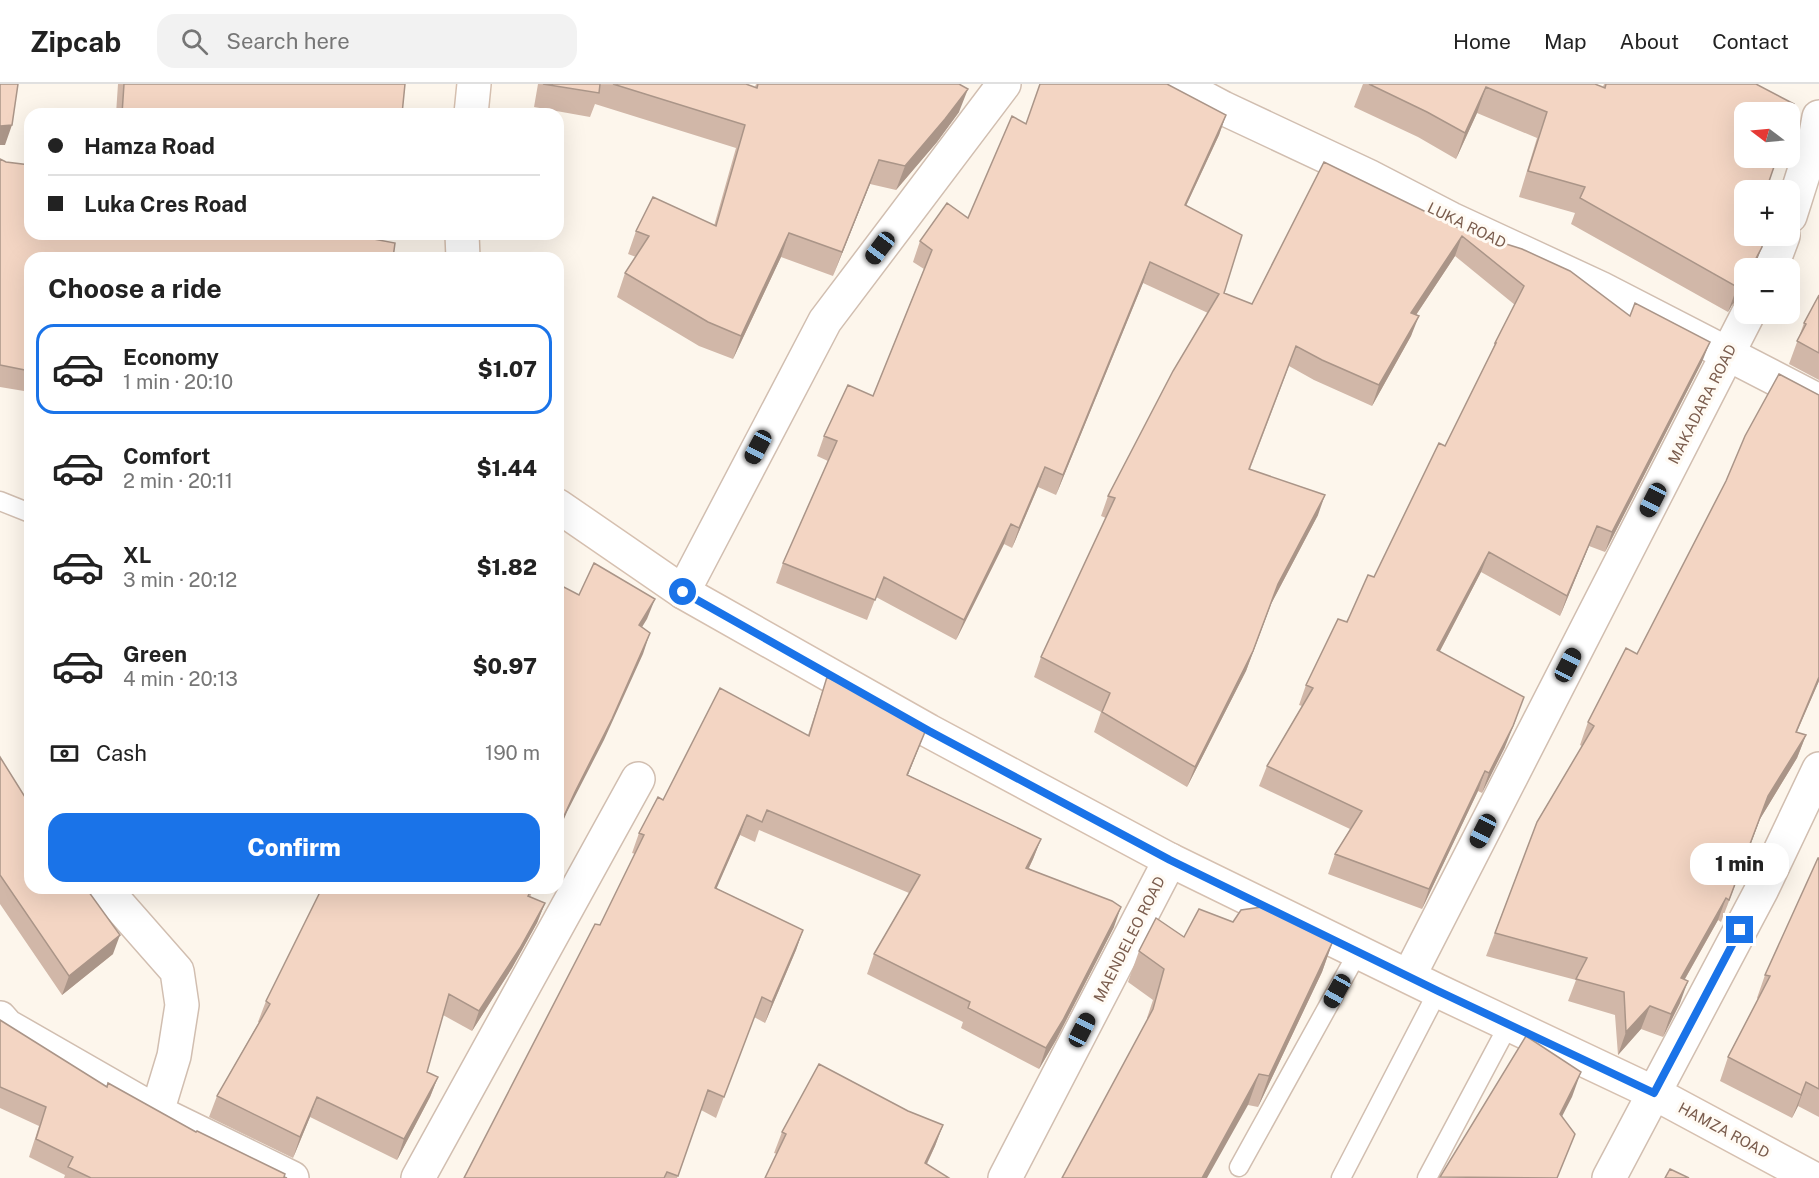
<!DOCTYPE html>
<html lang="en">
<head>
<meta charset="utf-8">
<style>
  :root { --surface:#fff; --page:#f2f2f2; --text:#222; --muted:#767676; --line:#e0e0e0; --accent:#1a73e8 }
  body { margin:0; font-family:"Public Sans",sans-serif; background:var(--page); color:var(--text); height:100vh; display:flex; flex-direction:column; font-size:22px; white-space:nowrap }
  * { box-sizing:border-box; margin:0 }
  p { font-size:20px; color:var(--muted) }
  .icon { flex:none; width:33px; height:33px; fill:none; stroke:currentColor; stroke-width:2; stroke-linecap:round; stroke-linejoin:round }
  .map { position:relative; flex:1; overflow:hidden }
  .drawer { position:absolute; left:24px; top:168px; width:540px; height:642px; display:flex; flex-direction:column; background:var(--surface); border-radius:18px; box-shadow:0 6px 24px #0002 }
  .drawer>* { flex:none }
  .banner { position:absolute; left:24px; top:24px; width:540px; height:132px; border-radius:18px; box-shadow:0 6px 24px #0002; display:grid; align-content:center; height:132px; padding:0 24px; background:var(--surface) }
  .needle { width:39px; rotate:286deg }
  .fabs { position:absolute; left:1734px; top:18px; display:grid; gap:12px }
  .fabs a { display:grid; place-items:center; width:66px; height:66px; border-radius:12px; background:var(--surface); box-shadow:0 6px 24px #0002; font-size:30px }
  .end { position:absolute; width:27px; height:27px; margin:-14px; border:8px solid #1a73e8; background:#fff; box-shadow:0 0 0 3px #fff }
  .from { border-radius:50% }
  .bubble { position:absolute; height:42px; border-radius:18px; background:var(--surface); box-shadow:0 6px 24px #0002; font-size:20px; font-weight:800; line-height:42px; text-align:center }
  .car { position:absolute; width:18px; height:36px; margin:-18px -9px; border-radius:8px; box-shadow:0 0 4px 2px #0007; background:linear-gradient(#222 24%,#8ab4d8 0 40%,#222 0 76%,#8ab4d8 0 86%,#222 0) }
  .banner b { display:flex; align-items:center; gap:21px; height:57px; font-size:22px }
  .banner b+b { border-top:2px solid var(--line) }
  .banner i { width:15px; height:15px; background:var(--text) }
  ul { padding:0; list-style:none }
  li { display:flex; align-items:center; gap:18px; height:90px; margin:0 12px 9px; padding:0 12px; border:3px solid transparent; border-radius:18px }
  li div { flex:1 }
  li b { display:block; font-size:22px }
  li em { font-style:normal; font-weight:800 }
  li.selected { border-color:var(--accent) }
  li>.icon { width:54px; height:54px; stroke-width:1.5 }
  h2 { padding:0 24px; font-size:27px; line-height:72px }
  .pay { display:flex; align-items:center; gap:15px; height:66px; padding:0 24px; font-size:22px }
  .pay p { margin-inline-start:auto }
  .cta { display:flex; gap:12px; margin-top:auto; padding:12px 24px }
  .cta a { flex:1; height:69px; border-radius:18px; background:var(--accent); color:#fff; font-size:24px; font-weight:800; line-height:69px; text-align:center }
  header { display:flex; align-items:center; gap:36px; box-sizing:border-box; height:84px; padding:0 30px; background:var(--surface); border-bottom:2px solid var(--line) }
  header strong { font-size:28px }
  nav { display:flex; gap:33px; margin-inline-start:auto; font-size:21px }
  .search { width:420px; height:54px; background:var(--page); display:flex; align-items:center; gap:15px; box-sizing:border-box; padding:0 21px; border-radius:18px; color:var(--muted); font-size:22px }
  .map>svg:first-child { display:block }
</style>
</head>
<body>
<header>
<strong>Zipcab</strong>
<div class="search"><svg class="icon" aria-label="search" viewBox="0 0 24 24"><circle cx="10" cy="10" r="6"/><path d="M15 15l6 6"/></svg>Search here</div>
<nav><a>Home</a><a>Map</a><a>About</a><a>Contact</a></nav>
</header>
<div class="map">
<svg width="1819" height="1094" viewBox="0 0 1819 1094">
  <rect width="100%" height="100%" fill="#fdf6ec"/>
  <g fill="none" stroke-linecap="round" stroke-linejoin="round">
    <defs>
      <path id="lane" d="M 0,417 L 30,429
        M 1239,1083 L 1358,868
        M 1341,1094 L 1438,907
        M 1427,1094 L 1509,940"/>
      <path id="street" d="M 1178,0 L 1223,24 L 1368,92 L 1451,135 L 1600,204 L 1819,317
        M 1790,132 L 1816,50 L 1819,33
        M 1771,184 L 1783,152
        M 683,508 L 825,237 L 1004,0
        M 104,804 L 177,887 L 182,921 L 174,972 L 157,1028
        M 1409,892 L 1748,230
        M 0,934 L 7,942 L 157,1028 L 292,1094
        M 418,1094 L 638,695
        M 1005,1094 L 1170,776
        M 1609,1094 L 1762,805 L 1819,685"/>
      <path id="secondary" d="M 471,30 L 474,0
        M 462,150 L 463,174
        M 558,422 L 683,508 L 929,647 L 1170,776 L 1438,907 L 1654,1009 L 1812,1094"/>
    </defs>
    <!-- lane casing -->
    <use href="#lane" stroke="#d1beb0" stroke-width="21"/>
    <!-- street casing -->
    <use href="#street" stroke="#d1beb0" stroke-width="36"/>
    <!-- secondary casing -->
    <use href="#secondary" stroke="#d6c0b0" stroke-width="36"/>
    <!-- lane -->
    <use href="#lane" stroke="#fff" stroke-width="18"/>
    <!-- street -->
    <use href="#street" stroke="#fff" stroke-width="33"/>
    <!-- secondary -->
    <use href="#secondary" stroke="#fff" stroke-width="33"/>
  </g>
  <!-- wall -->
  <path fill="#d1b7a8" d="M 118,0 L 405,0 L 402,30 L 116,30 Z
    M 538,0 L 746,0 L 755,3 L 756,0 L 959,0 L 959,28 L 937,58 L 896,106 L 870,100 L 833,192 L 781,173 L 733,275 L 699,262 L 617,213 L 625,189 L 636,173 L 628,170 L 636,147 L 714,142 L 736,64 L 595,20 L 590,33 L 534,23 Z
    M 1363,0 L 1595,0 L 1603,3 L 1604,0 L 1756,0 L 1744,106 L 1744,205 L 1740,213 L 1732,221 L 1728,228 L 1571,140 L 1575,129 L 1519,113 L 1537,54 L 1477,29 L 1456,75 L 1418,53 L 1354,23 Z
    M 1226,31 L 1219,51 L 1186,122 L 1224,209 L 1252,220 L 1324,78 L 1630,232 L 1702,278 L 1605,468 L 1589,462 L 1560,532 L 1481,488 L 1440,567 L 1505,663 L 1482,709 L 1478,707 L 1422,825 L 1328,790 L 1335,770 L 1350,745 L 1259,702 L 1267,682 L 1302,622 L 1299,621 L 1306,601 L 1374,493 L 1445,362 L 1490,272 L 1495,259 L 1515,221 L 1455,172 L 1416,231 L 1411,252 L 1372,322 L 1314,296 L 1289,282 L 1250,385 L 1318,431 L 1271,520 L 1246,587 L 1187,703 L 1094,648 L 1101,628 L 1034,593 L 1041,573 L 1106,434 L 1101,432 L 1108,412 L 1208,229 L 1143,199 L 1056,411 L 1038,403 L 1012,464 L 1004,460 L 956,556 L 876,513 L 867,536 L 776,499 L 783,479 L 828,377 L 817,372 L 824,352 L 873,312 L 924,185 L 913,178 L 920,157 L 968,134 L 1026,39 Z
    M 0,75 L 30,174 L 30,308 L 0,303 Z
    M 1819,211 L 1819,296 L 1789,280 L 1804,239 Z
    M 1819,311 L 1819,597 L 1797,648 L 1806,651 L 1797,674 L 1760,735 L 1721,838 L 1718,836 L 1685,895 L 1680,919 L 1663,953 L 1641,945 L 1618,971 L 1615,931 L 1568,917 L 1576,896 L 1486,872 L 1537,738 L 1582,662 L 1580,661 L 1588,638 Z
    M 827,593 L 927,643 L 908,691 L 1041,755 L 1033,775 L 1029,784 L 1114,843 L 1056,956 L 1039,985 L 961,944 L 963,938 L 867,890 L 874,870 L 909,809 L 759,746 L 755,758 L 740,751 L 716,804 L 803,846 L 796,866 L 765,939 L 754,933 L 716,1034 L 701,1026 L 677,1094 L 464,1094 L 600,841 L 635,770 L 632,769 L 639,749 L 663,716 L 808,651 Z
    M 0,673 L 113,870 L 62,911 L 0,820 Z
    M 1819,774 L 1819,1033 L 1798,1022 L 1792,1034 L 1720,997 L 1728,973 L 1758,915 L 1757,914 L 1765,891 Z
    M 534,804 L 530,813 L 545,819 L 537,839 L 512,884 L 472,947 L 443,931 L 427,988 L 438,993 L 430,1013 L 397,1076 L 310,1033 L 293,1074 L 209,1033 L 217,1012 L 259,938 L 258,938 L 266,917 Z
    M 1233,838 L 1333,857 L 1322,888 L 1258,1023 L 1248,1021 L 1147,934 L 1153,916 L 1128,898 L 1139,867 Z
    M 0,936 L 107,1003 L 287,1094 L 64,1094 L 65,1091 L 29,1073 L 39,1042 L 0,1024 Z
    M 908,1027 L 943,1041 L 935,1062 L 927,1080 L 777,1070 L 774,1069 L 782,1048 Z"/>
  <!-- shaded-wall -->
  <path fill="#aa9588" d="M 1486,3 L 1477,29 L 1456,75 L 1465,49 Z
    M 968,5 L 959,28 L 937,58 L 896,106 L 905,82 Z
    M 1226,31 L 1219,51 L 1177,141 L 1185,121 Z
    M 12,41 L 5,61 L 0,61 L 0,42 Z
    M 879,76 L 870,100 L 833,192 L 842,168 Z
    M 789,149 L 781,173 L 733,275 L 741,252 Z
    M 1462,152 L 1455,172 L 1404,249 L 1411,229 Z
    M 1762,163 L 1754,184 L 1751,184 Z
    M 1150,178 L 1143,199 L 1056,411 L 1063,391 Z
    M 1744,192 L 1744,205 L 1740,213 L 1732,221 L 1728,228 L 1737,203 L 1741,195 Z
    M 1419,232 L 1411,252 L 1372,322 L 1379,301 Z
    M 1710,258 L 1702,278 L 1605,468 L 1612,448 Z
    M 1045,383 L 1038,403 L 1012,464 L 1019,444 Z
    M 1325,411 L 1318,431 L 1271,520 L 1246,587 L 1187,703 L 1195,683 L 1278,500 Z
    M 1011,440 L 1004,460 L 956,556 L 964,536 Z
    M 1597,442 L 1589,462 L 1560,532 L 1567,512 Z
    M 1489,468 L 1481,488 L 1430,586 L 1437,566 Z
    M 655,515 L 647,535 L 631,561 L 639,541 Z
    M 650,549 L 643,570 L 604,656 L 567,728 L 558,749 L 558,745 L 575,708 Z
    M 1819,593 L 1819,597 L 1787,670 L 1796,648 Z
    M 1517,633 L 1505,663 L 1482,709 L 1489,689 Z
    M 927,643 L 919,663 L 900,711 L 907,691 Z
    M 1806,651 L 1797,674 L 1760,735 L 1721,838 L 1768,712 Z
    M 1485,687 L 1478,707 L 1422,825 L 1429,805 Z
    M 747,731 L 740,751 L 708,824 L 715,804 Z
    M 1041,755 L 1033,775 L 1019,804 L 1026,784 Z
    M 1726,814 L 1718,836 L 1673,916 L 1681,894 Z
    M 545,819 L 537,839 L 512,884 L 472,947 L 479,927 Z
    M 1121,823 L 1114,843 L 1056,956 L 1039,985 L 1046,964 Z
    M 803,846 L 796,866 L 765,939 L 772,918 Z
    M 120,851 L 113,870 L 62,911 L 69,892 Z
    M 1333,857 L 1322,888 L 1258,1023 L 1269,992 Z
    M 1688,897 L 1680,919 L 1663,953 L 1671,930 Z
    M 1650,922 L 1641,945 L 1618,971 L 1626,948 Z
    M 1581,988 L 1572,1013 L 1551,1054 L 1560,1030 Z
    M 1259,990 L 1248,1021 L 1207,1094 L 1202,1094 Z
    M 438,993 L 430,1013 L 397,1076 L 404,1055 Z
    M 1806,998 L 1798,1022 L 1792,1034 L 1801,1011 Z
    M 317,1013 L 310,1033 L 293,1074 L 300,1053 Z
    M 943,1041 L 935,1062 L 920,1094 L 925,1079 Z"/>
  <!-- building -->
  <path fill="#f3d5c3" stroke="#aa9588" stroke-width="1.5" d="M 0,0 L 18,0 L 12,41 L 0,42 Z
    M 124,0 L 405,0 L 402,30 L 122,30 Z
    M 543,0 L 600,0 L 599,9 Z
    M 613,0 L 746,0 L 757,4 L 758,0 L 959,0 L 968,5 L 945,35 L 905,82 L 879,76 L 842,168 L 789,149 L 741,252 L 708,238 L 625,189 L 649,152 L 636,147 L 653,113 L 716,142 L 745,41 Z
    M 1040,0 L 1167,0 L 1226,31 L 1185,121 L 1242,151 L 1224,209 L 1252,220 L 1324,78 L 1465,147 L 1522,165 L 1570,187 L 1630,232 L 1635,219 L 1710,258 L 1612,448 L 1597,442 L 1567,512 L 1489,468 L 1437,566 L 1524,613 L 1513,642 L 1489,689 L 1485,687 L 1429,805 L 1335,770 L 1362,727 L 1267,682 L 1313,604 L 1306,601 L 1338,535 L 1347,538 L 1368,491 L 1374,493 L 1439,359 L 1445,362 L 1496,259 L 1495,259 L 1524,202 L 1462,152 L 1411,229 L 1419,232 L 1379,301 L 1322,276 L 1296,262 L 1249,385 L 1325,411 L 1278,500 L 1253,567 L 1195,683 L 1102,628 L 1110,609 L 1041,573 L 1115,414 L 1108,412 L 1173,287 L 1219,210 L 1150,178 L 1063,391 L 1045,383 L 1019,444 L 1011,440 L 964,536 L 884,493 L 875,516 L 783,479 L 837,357 L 824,352 L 848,301 L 873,312 L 932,166 L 920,157 L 947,119 L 968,134 L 1012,32 L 1026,40 Z
    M 1369,0 L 1595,0 L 1605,4 L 1606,0 L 1756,0 L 1794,20 L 1790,35 L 1790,28 L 1744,28 L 1744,74 L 1777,74 L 1766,106 L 1744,106 L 1744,152 L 1763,152 L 1762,163 L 1751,184 L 1744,184 L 1744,192 L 1741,195 L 1737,203 L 1580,114 L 1585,103 L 1528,87 L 1547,28 L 1486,3 L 1465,49 L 1427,28 Z
    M 0,75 L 6,78 L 30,81 L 30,150 L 347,150 L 395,159 L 393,174 L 30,174 L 30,287 L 0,281 Z
    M 1819,211 L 1819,269 L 1797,257 L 1806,240 L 1804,239 Z
    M 1779,290 L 1819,311 L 1819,593 L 1796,648 L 1806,651 L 1768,712 L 1729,816 L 1726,814 L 1681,894 L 1688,897 L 1671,930 L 1650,922 L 1626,948 L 1624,908 L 1576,895 L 1587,874 L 1495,849 L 1537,738 L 1594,642 L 1588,638 L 1626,564 L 1637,570 L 1726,397 L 1745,352 Z
    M 594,479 L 655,515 L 639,541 L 650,549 L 612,635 L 575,708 L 558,745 L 558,500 L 579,511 Z
    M 827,593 L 927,643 L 907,691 L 1041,755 L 1026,784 L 1112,817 L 1121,823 L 1063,936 L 1046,964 L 968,924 L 970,918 L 874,870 L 920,791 L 767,726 L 762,738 L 747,731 L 715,804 L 803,846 L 772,918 L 762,913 L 724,1013 L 708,1006 L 678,1092 L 667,1088 L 664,1094 L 464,1094 L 595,840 L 600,841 L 644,751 L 639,749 L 658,713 L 663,716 L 720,604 L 809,652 Z
    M 0,673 L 30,721 L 30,804 L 86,804 L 120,851 L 69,892 L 0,791 Z
    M 1818,774 L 1819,774 L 1819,1005 L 1806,998 L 1801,1011 L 1728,973 L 1770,892 L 1765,891 Z
    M 322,804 L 532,804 L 528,812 L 545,819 L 520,864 L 479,927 L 449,910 L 427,988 L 438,993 L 404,1055 L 317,1013 L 300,1053 L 217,1012 L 270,920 L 266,917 Z
    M 1269,822 L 1333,857 L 1269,992 L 1259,990 L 1202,1094 L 1062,1094 L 1153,925 L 1164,885 L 1139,867 L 1156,834 L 1184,853 L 1199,825 L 1233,838 L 1241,826 Z
    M 0,936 L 107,1003 L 108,999 L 196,1048 L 197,1047 L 285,1090 L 284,1093 L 287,1094 L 91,1094 L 68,1083 L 73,1073 L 36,1055 L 46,1023 L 0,1003 Z
    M 1526,952 L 1581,988 L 1560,1030 L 1575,1050 L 1557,1094 L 1440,1093 Z
    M 819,980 L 908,1027 L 943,1041 L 925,1079 L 949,1094 L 765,1094 L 786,1050 L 782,1048 Z
    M 1670,1085 L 1689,1094 L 1665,1094 Z"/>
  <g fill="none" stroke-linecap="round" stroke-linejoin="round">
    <!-- route -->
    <path stroke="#1a73e8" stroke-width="8" d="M 683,508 L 929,647 L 1170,776 L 1438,907 L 1654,1009 L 1740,846"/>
  </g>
  <g text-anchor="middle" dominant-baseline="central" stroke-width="6" stroke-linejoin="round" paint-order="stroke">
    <!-- street labels -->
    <g font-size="15" fill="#7a5c4d" stroke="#fffaf3">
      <text transform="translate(1467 141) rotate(26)">LUKA ROAD</text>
      <text transform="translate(1702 320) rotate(-63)">MAKADARA ROAD</text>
      <text transform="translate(1129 855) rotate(-63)">MAENDELEO ROAD</text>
      <text transform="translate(1724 1046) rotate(28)">HAMZA ROAD</text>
    </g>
  </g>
</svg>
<div class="fabs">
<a><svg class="needle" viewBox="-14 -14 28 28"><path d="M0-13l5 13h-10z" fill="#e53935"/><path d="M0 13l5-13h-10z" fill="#767676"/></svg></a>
<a>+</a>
<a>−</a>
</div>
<i class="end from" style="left:683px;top:508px"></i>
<i class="end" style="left:1740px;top:846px"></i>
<div class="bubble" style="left:1690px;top:759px;width:99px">1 min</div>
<i class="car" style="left:880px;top:164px;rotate:217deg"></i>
<i class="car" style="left:758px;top:363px;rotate:208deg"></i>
<i class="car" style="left:1653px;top:416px;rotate:207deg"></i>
<i class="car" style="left:1568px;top:581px;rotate:27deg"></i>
<i class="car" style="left:1483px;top:747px;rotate:207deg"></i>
<i class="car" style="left:1337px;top:907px;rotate:209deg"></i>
<i class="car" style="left:1082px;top:946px;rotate:27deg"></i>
<div class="banner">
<b><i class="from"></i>Hamza Road</b>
<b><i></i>Luka Cres Road</b>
</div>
<section class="drawer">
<h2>Choose a ride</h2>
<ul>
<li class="selected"><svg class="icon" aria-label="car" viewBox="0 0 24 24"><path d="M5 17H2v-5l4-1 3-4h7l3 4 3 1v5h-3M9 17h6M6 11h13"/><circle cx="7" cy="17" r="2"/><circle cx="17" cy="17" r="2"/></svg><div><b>Economy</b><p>1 min · 20:10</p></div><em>$1.07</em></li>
<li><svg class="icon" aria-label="car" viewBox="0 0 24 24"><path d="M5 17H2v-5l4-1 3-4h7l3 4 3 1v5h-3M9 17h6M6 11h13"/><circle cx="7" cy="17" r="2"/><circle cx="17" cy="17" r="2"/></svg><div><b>Comfort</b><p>2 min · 20:11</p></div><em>$1.44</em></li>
<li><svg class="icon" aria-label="car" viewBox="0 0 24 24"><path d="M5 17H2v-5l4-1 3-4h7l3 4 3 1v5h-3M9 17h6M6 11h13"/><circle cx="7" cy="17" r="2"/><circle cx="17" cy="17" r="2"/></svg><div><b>XL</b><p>3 min · 20:12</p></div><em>$1.82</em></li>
<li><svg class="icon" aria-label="car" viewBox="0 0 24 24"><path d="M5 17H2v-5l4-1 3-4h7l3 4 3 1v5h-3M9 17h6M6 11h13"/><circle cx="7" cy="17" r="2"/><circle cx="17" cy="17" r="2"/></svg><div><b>Green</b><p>4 min · 20:13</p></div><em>$0.97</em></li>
</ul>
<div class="pay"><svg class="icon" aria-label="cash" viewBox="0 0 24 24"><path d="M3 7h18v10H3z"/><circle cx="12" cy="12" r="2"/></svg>Cash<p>190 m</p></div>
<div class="cta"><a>Confirm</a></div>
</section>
</div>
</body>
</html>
